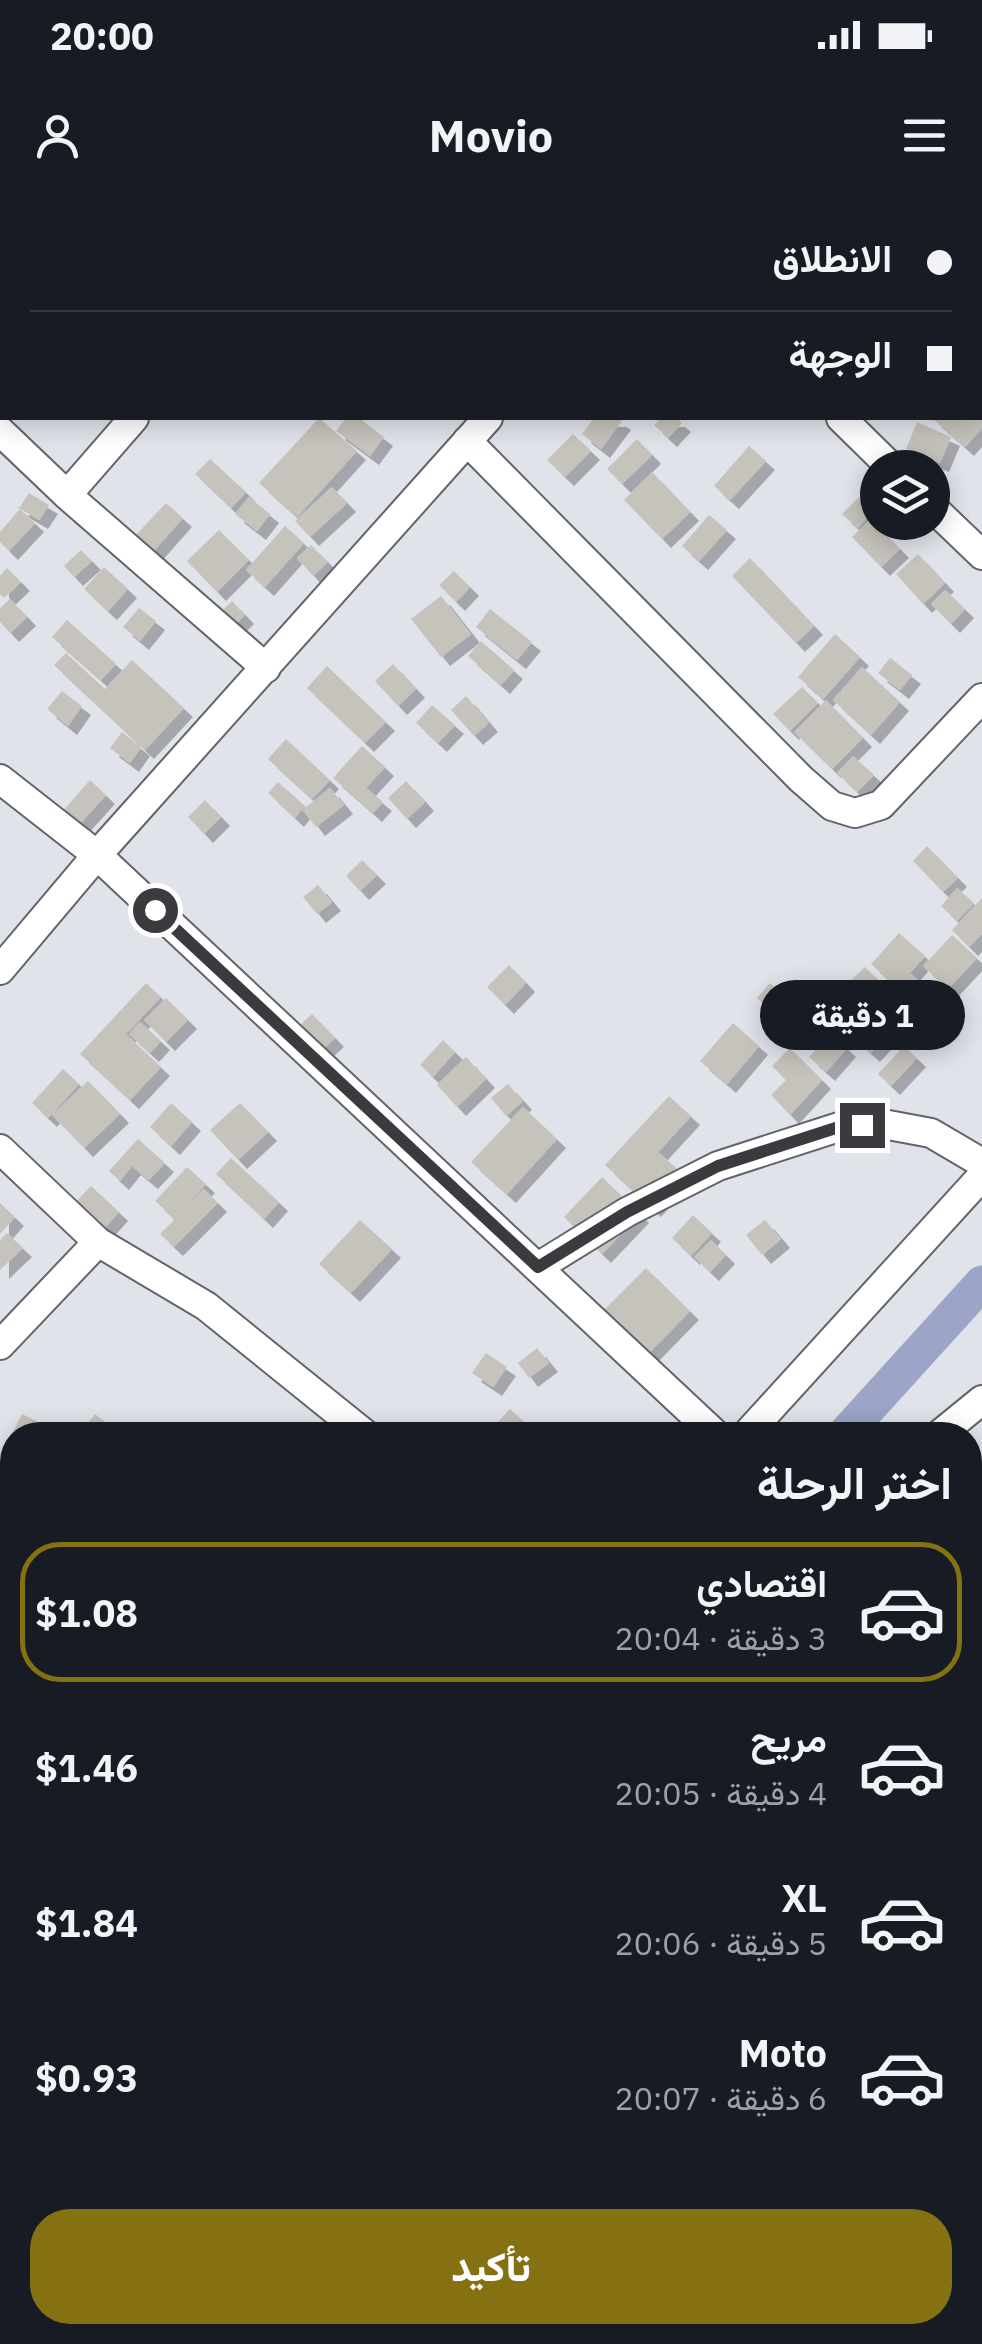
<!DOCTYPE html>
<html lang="ar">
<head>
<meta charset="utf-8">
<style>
  :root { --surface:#171b24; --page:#20242c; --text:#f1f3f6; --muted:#9ea1a6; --line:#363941; --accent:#867112 }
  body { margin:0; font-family:"IBM Plex Sans",Vazirmatn,sans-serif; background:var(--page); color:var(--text); direction:rtl; height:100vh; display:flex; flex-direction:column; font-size:38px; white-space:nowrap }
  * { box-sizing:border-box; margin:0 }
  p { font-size:32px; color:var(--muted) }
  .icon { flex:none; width:55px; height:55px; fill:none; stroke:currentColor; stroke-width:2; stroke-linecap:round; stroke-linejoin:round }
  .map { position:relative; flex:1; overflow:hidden; direction:ltr }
  .drawer { position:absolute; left:0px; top:1222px; width:982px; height:922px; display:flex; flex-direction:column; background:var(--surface); border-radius:40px 40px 0 0; box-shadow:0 5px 25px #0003; direction:rtl }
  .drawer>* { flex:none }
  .guide { position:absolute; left:0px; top:0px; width:982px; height:220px; box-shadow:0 5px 25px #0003; direction:rtl; display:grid; align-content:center; height:220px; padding:0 30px; background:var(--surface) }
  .tools { position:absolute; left:860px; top:250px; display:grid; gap:20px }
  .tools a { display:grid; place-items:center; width:90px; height:90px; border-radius:50%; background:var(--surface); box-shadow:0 5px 25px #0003; font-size:50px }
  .end { position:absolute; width:45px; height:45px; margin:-22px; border:12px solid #3a3b3e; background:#fff; box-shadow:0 0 0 5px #fff }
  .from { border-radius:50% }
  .bubble { position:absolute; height:70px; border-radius:35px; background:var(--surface); box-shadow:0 5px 25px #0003; font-size:32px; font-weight:800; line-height:70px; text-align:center; direction:rtl }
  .guide b { display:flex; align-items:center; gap:35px; height:95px; font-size:38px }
  .guide b+b { border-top:2px solid var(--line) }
  .guide i { width:25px; height:25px; background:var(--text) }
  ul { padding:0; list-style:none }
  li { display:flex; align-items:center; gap:30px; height:140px; margin:0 20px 15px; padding:0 10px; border:5px solid transparent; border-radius:40px }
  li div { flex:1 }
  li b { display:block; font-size:38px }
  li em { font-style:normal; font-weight:800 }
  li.selected { border-color:var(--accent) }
  li>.icon { width:90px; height:90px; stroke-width:1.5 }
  h2 { padding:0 30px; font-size:45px; line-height:120px }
  .cta { display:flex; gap:20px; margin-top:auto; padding:20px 30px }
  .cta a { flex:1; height:115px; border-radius:40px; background:var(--accent); color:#fff; font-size:40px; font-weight:800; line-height:115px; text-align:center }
  .status { display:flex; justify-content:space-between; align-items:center; height:70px; padding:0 50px; background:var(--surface); direction:ltr }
  .status svg { height:28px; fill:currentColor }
  header { display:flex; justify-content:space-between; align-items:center; height:130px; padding:0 30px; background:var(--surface); font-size:45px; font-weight:800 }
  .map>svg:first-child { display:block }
</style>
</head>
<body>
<div class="status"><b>20:00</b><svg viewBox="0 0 49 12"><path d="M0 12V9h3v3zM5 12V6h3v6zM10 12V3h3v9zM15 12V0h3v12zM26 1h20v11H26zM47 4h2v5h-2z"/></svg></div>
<header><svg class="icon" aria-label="menu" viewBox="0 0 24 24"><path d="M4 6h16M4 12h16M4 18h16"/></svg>Movio<svg class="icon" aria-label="person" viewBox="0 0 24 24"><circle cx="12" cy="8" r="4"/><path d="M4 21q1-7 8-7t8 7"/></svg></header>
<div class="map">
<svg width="982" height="2144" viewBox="0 0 982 2144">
  <defs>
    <filter id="shadow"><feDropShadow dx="9" dy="9" stdDeviation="0" flood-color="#0004"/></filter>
  </defs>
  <rect width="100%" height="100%" fill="#e1e3ea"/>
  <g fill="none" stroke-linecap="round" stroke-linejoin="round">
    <!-- canal -->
    <path stroke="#9ca4c7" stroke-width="35" d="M 844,1235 L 982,1083
      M 11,2144 L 21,2132"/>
  </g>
  <!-- building -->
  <path fill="#c5c3bb" filter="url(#shadow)" d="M 319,218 L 357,251 L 297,317 L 259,283 Z
    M 346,218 L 359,218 L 384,237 L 370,256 L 336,231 Z
    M 594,218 L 617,218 L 622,221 L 601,249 L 582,234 Z
    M 661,218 L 676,218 L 682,223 L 668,238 L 654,225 Z
    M 932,218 L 982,218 L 982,228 L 965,247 Z
    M 917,222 L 951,237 L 940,263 L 906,249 Z
    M 573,234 L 591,251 L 565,277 L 547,260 Z
    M 637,239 L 652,255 L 622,284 L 607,269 Z
    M 749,246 L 766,261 L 730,300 L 714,286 Z
    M 210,259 L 246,292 L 231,308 L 195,274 Z
    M 652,272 L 690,312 L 662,339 L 624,300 Z
    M 332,287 L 347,303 L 310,337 L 295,321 Z
    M 29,293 L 49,305 L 39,320 L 17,307 L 20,307 Z
    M 249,297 L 270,314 L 257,331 L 235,314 Z
    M 859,297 L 873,311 L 858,328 L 842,314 Z
    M 166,303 L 183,318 L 152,353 L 134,337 Z
    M 20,309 L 35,323 L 9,351 L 0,342 L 0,332 Z
    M 709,315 L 727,330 L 699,361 L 682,346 Z
    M 871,319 L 900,349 L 881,367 L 852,337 Z
    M 285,326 L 304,343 L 265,387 L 246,370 Z
    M 219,330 L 249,360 L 217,392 L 187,361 Z
    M 311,345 L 328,362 L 313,376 L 297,358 Z
    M 81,350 L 92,361 L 74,377 L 64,366 Z
    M 918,354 L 945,383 L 923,404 L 896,374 Z
    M 750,358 L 814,426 L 796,443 L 732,376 Z
    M 104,367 L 128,389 L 108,411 L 84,389 Z
    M 7,368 L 21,382 L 4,398 L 0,394 L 0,376 Z
    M 454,371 L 470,387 L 456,402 L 439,385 Z
    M 945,390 L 965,409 L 951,424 L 931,404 Z
    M 441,396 L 471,434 L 441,457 L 411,419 Z
    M 10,399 L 27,417 L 10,433 L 0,422 L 0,408 Z
    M 232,401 L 245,415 L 231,429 L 217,416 Z
    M 139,408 L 156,421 L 140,441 L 123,427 Z
    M 490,409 L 532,442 L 517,460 L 476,427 Z
    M 67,420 L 116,464 L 101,480 L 52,437 Z
    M 835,434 L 860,457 L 823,499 L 798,477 Z
    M 481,441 L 514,470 L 501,485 L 468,456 Z
    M 66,453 L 105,489 L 132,460 L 184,508 L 145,550 L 54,465 Z
    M 890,458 L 912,475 L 900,490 L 878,473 Z
    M 393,464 L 416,489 L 398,506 L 375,481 Z
    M 327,466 L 386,522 L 365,543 L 307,488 Z
    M 862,467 L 900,502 L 871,535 L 833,500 Z
    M 802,487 L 818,503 L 790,531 L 773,514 Z
    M 62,491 L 82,506 L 68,526 L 47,509 Z
    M 466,496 L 489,523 L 474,536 L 451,510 Z
    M 826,500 L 863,538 L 832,569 L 794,532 Z
    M 432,505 L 455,525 L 438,543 L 416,523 Z
    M 122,532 L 141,547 L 130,563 L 110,548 Z
    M 286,539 L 330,580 L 312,599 L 268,559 Z
    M 362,546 L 385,567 L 366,588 L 383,602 L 373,613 L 333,578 Z
    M 853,556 L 874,575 L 857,592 L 837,573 Z
    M 90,580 L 106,595 L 78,626 L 62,612 Z
    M 406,581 L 425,602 L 407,619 L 388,598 Z
    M 278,582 L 306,607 L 330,588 L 344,605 L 316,627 L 302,609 L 295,618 L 268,593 Z
    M 205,600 L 221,617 L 204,634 L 188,617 Z
    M 927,646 L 958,678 L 943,692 L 913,661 Z
    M 362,660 L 377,675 L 360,691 L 346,676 Z
    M 318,685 L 332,702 L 317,714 L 303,697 Z
    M 957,688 L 974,703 L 957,721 L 941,706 Z
    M 982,698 L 982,734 L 969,747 L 952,730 Z
    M 899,733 L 925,756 L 910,773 L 926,788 L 913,802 L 871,764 Z
    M 952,735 L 977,758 L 948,789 L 923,766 Z
    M 509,765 L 526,783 L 505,805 L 487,787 Z
    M 865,767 L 905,806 L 885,826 L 845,786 Z
    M 146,783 L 161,797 L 126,834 L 161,867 L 130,900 L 80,854 Z
    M 770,783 L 786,797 L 773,812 L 757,798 Z
    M 166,798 L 188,820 L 166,842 L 144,820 Z
    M 312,814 L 335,838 L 321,851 L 298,827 Z
    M 140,822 L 161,841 L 150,853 L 129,834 Z
    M 733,823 L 759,846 L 727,884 L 700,861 Z
    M 868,823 L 885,838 L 871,853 L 854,838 Z
    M 831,833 L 847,848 L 826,872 L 809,857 Z
    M 443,840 L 455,852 L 433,877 L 420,865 Z
    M 904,846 L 917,858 L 891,886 L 878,874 Z
    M 790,848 L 822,880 L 790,915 L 771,895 L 786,880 L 772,866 Z
    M 466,857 L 486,879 L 457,907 L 437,885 Z
    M 63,869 L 79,884 L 48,918 L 32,903 Z
    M 88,881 L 120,914 L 84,948 L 52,915 Z
    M 508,884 L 523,901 L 506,916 L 491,898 Z
    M 669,896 L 691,916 L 658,952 L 683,974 L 652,1008 L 605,965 Z
    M 171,903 L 192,922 L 171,946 L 150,927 Z
    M 240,903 L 268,932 L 238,960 L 210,930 Z
    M 523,907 L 557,939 L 507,994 L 471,962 Z
    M 138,939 L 165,963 L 149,980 L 132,966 L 120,981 L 109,971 Z
    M 231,958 L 279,1002 L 264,1019 L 216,974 Z
    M 187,967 L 206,984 L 176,1016 L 204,989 L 218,1003 L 174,1047 L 160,1034 L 175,1019 L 155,1001 Z
    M 602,977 L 640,1014 L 602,1054 L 564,1017 Z
    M 91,986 L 119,1012 L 102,1031 L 74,1004 Z
    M 0,1003 L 15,1017 L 0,1034 Z
    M 693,1015 L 712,1033 L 691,1056 L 672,1038 Z
    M 360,1020 L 392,1049 L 351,1093 L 319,1064 Z
    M 765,1020 L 781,1039 L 762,1055 L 746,1035 Z
    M 7,1033 L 23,1048 L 0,1070 L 0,1040 Z
    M 711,1040 L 726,1055 L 710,1072 L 694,1057 Z
    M 646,1068 L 690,1111 L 648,1154 L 603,1111 Z
    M 537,1148 L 549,1163 L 529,1178 L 518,1163 Z
    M 486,1153 L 507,1167 L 493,1187 L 472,1173 Z
    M 510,1209 L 539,1235 L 503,1235 L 494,1226 Z
    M 22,1214 L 65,1235 L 12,1235 L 12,1257 L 2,1253 Z
    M 95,1214 L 122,1235 L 78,1235 Z
    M 9,1486 L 12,1489 L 12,1539 L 7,1545 L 0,1538 L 0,1496 Z
    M 0,1567 L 12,1580 L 12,1610 L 0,1597 Z"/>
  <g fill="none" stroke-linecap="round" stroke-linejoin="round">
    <defs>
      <path id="street" d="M 595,0 L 598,2
        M 321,2 L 323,0
        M 677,2 L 679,0
        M 841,218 L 892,268
        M 0,231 L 67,295 L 266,468
        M 467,241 L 801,579 L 832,606 L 855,613 L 881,605 L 982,498
        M 67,295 L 134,218
        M 932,307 L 982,355
        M 0,579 L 97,655 L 716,1235
        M 0,770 L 97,655 L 488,218
        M 0,949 L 98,1042 L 206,1106 L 366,1235
        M 538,1067 L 627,1012 L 718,966 L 842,926 L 883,924 L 931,933 L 982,963
        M 0,1145 L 98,1042
        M 746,1235 L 982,976
        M 939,1235 L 982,1200
        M 0,1351 L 12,1364
        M 0,1735 L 12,1746
        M 0,2028 L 12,2015
        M 104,2144 L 114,2132"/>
    </defs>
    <!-- street casing -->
    <use href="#street" stroke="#63646b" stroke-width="32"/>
    <!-- street -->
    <use href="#street" stroke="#fff" stroke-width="28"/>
  </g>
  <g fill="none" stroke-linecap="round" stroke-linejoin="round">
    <!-- route -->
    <path stroke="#3a3b3e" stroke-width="12" d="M 155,710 L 538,1067 L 627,1012 L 718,966 L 842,926 L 862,925"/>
  </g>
</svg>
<div class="tools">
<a><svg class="icon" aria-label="layers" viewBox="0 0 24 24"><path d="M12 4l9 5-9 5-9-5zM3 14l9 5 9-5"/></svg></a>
</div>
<i class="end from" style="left:155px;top:710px"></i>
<i class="end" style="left:862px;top:925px"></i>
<div class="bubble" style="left:760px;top:780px;width:205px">1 دقيقة</div>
<div class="guide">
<b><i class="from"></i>الانطلاق</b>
<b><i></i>الوجهة</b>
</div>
<section class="drawer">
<h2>اختر الرحلة</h2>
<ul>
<li class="selected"><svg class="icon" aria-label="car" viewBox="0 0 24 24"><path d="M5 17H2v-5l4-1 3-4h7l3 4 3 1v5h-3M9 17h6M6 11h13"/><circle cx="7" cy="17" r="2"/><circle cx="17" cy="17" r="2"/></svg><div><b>اقتصادي</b><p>3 دقيقة · 20:04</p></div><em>$1.08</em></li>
<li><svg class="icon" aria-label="car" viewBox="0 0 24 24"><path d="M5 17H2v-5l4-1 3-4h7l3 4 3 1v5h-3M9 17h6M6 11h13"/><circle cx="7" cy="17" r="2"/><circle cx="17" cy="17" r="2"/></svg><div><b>مريح</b><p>4 دقيقة · 20:05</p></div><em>$1.46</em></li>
<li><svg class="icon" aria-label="car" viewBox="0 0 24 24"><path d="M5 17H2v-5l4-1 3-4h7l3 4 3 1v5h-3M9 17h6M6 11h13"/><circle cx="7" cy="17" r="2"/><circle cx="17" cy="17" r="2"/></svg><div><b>XL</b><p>5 دقيقة · 20:06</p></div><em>$1.84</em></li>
<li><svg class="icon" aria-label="car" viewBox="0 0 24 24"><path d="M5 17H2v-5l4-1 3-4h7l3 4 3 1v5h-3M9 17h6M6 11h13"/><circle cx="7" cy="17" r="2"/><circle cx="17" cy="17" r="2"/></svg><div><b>Moto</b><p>6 دقيقة · 20:07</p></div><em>$0.93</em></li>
</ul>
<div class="cta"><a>تأكيد</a></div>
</section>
</div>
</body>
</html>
